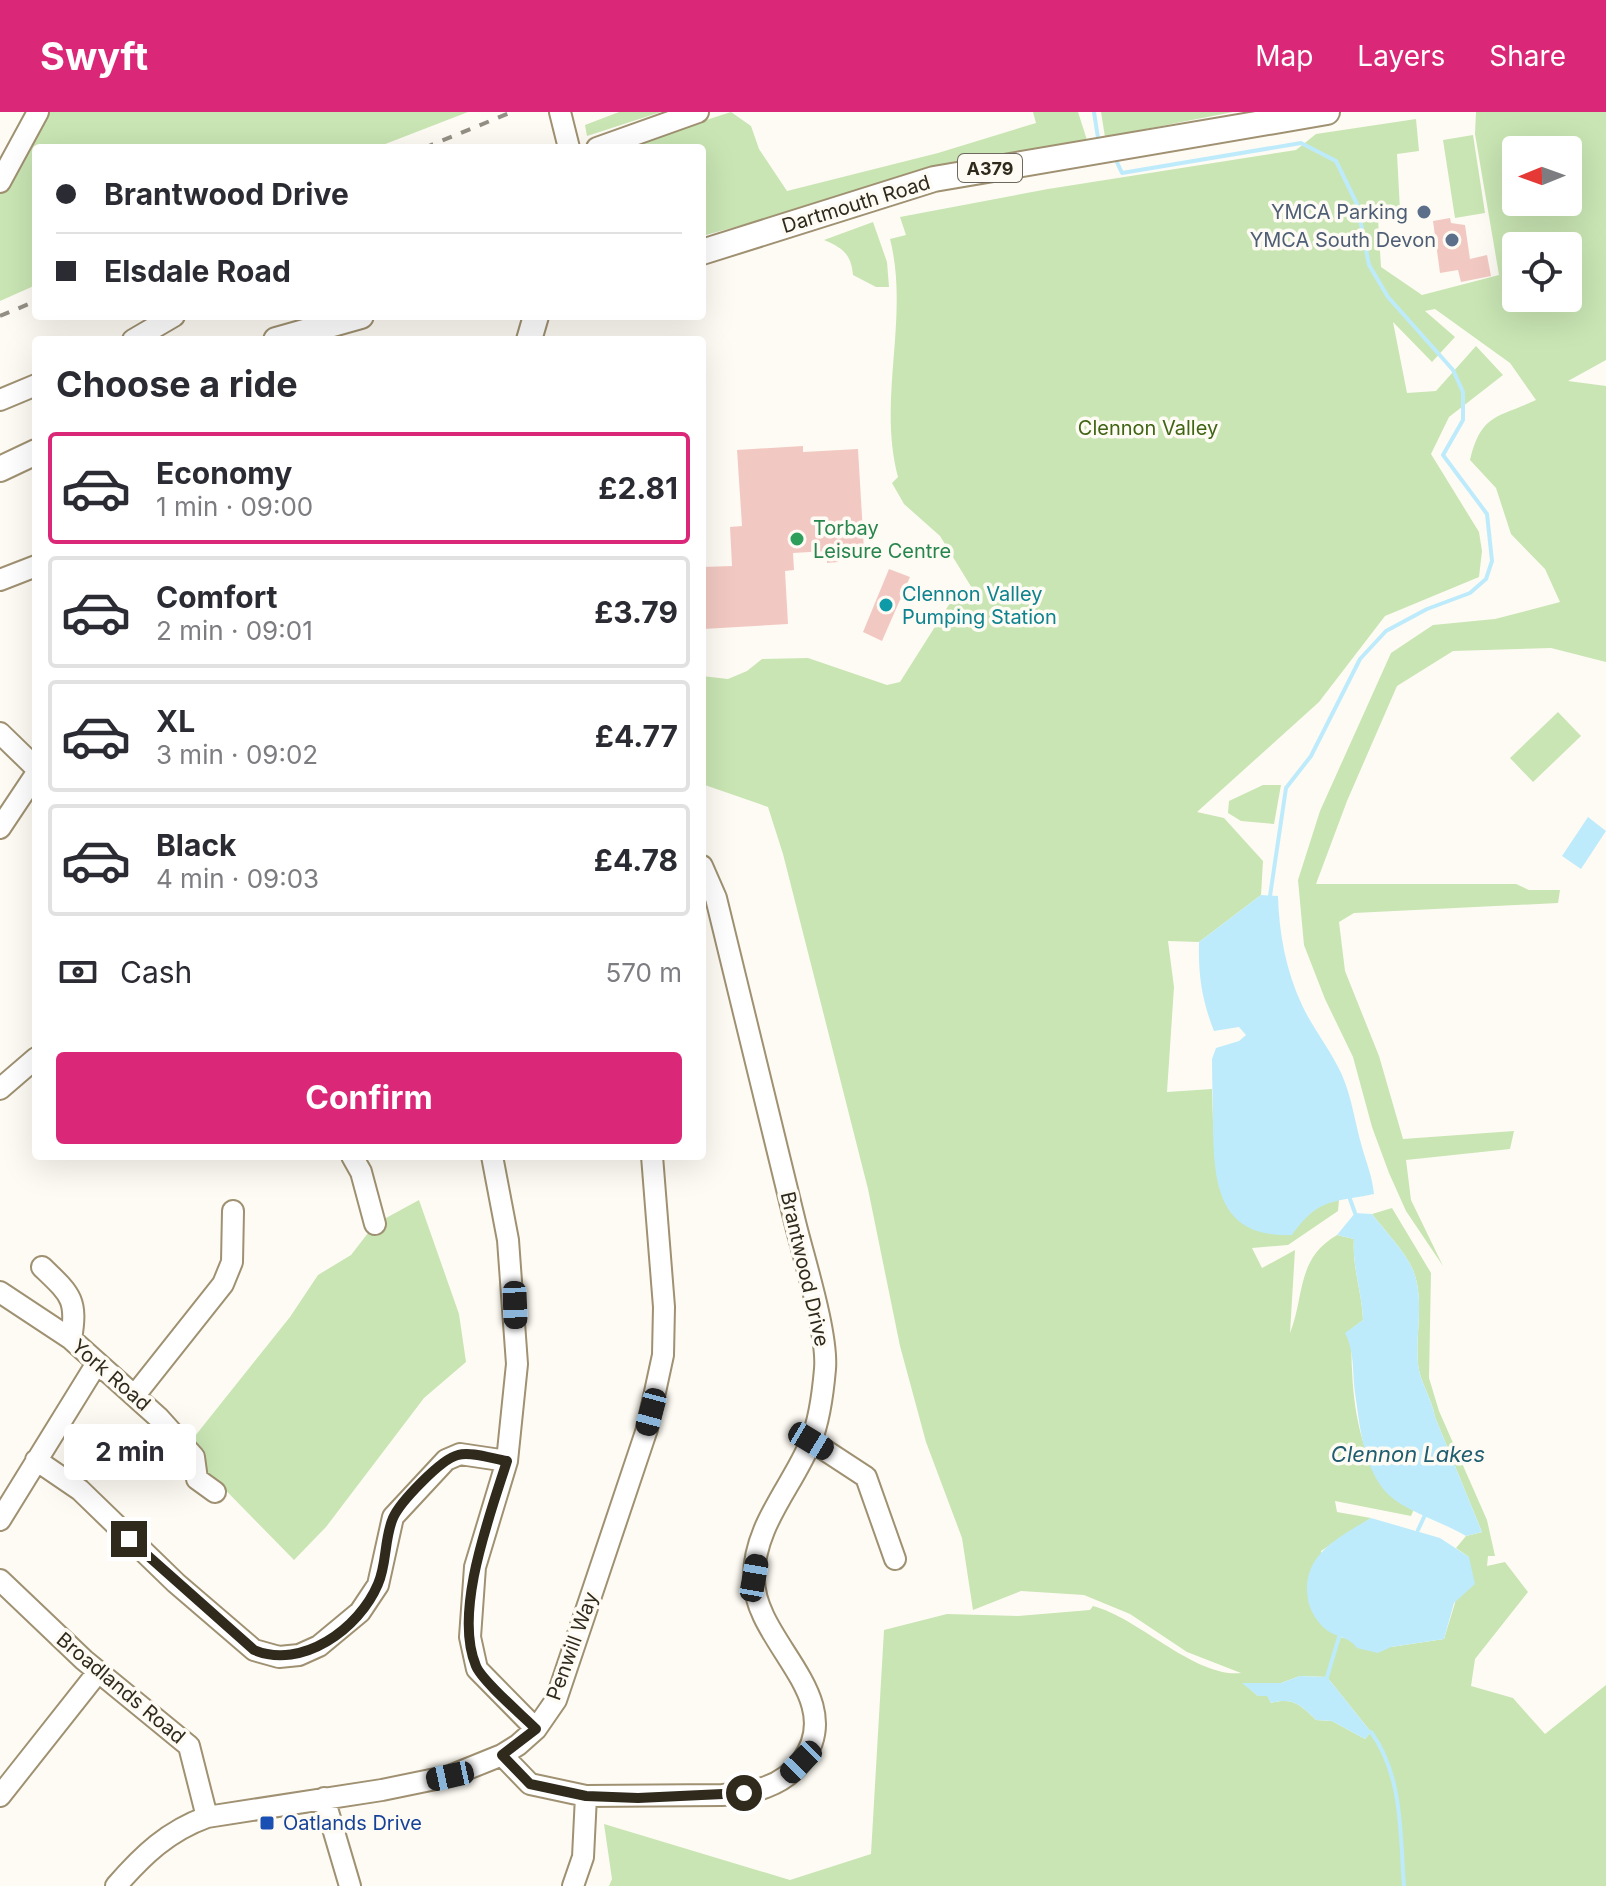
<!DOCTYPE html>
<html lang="en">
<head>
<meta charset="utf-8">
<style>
  :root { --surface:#fff; --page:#f7f7f7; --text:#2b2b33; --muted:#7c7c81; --line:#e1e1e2; --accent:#db2777 }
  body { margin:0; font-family:Inter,sans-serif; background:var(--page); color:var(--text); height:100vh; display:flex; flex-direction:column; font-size:30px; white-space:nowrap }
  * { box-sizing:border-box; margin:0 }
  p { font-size:26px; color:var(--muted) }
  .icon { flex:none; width:44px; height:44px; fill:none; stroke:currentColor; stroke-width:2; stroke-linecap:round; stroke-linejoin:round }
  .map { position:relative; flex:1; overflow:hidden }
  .panel { position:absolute; left:32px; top:224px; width:674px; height:824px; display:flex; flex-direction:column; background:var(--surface); border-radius:8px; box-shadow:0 8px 32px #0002 }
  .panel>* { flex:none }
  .top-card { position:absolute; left:32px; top:32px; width:674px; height:176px; border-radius:8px; box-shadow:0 8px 32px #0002; display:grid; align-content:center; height:176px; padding:0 24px; background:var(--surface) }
  .needle { width:52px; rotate:269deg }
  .controls { position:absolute; left:1502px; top:24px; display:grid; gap:16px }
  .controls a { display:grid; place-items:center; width:80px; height:80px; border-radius:8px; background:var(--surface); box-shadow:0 8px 32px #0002; font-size:40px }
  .end { position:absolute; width:36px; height:36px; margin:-18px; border:10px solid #302a1d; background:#fff; box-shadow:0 0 0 4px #fff }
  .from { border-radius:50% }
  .bubble { position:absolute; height:56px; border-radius:8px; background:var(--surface); box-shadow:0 8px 32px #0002; font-size:26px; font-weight:700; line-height:56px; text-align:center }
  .car { position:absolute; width:24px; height:48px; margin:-24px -12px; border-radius:10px; box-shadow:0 0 6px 2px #0007; background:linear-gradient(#222 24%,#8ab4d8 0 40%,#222 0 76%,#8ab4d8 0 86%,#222 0) }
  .top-card b { display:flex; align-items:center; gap:28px; height:76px; font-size:30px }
  .top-card b+b { border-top:2px solid var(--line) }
  .top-card i { width:20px; height:20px; background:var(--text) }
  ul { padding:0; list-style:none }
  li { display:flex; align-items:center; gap:24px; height:112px; margin:0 16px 12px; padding:0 8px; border:4px solid var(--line); border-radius:8px }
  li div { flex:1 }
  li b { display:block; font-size:30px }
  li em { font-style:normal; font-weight:700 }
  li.selected { border-color:var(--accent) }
  li>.icon { width:72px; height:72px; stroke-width:1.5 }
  h2 { padding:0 24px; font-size:36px; line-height:96px }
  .pay { display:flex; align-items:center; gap:20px; height:88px; padding:0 24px; font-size:30px }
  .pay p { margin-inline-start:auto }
  .button { display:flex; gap:16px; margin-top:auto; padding:16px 24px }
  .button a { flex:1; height:92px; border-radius:8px; background:var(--accent); color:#fff; font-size:32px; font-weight:700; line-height:92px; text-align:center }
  header { display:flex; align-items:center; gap:48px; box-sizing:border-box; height:112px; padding:0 40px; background:var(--accent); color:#fff }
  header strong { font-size:38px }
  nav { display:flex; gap:44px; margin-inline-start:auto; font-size:28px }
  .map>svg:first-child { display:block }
</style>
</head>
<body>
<header>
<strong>Swyft</strong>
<nav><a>Map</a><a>Layers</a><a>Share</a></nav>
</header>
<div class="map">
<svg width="1606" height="1774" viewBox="0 0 1606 1774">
  <rect width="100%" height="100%" fill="#fefbf4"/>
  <!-- green -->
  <path fill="#c9e5b3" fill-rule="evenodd" d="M 38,0 L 468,0 L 375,36 L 36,36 L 36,173 L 0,189 L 0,70 Z
    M 619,0 L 661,0 L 587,24 L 585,13 Z
    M 731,0 L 751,14 L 759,37 L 787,79 L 938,41 L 1036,11 L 1033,0 L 1078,0 L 1087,28 L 912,60 L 780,103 L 702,124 L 702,36 L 619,36 Z
    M 1101,0 L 1233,0 L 1105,25 Z
    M 1476,0 L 1606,0 L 1606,248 L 1568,269 L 1606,274 L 1606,550 L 1551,536 L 1453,539 L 1397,574 L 1347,689 L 1316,772 L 1516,772 L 1529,778 L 1560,778 L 1558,791 L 1354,801 L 1339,810 L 1345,859 L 1379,944 L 1403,1027 L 1514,1019 L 1510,1037 L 1406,1048 L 1411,1088 L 1443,1154 L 1406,1099 L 1389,1061 L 1372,1015 L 1353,945 L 1325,887 L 1304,833 L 1298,768 L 1320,699 L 1391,541 L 1433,513 L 1495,507 L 1560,490 L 1545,457 L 1511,422 L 1496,376 L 1470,348 C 1481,301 1498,306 1536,288 L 1510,251 L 1435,197 L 1425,199 L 1455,225 L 1432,250 L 1393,210 L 1407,281 L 1436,279 L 1476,234 L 1503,263 L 1449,305 L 1431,342 L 1479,420 L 1482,439 L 1479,465 L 1385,504 L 1319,590 L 1197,700 L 1224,706 L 1263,749 L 1261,783 L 1199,830 L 1168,829 L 1174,875 L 1167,980 L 1212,977 L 1213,1010 L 1302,1108 L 1326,1089 L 1339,1088 L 1338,1099 L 1288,1133 L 1252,1136 L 1262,1156 L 1295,1138 L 1290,1221 C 1305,1183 1296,1147 1337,1123 L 1354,1127 C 1352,1155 1362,1180 1363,1208 L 1346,1221 C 1353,1235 1351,1242 1352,1257 C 1354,1308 1366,1373 1414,1397 L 1411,1404 L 1335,1389 L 1337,1400 L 1371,1406 L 1321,1439 L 1339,1525 L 1391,1535 L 1444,1527 L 1469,1445 L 1456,1436 L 1466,1424 L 1482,1420 L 1435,1305 C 1432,1286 1420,1271 1418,1252 C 1415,1221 1425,1188 1413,1158 C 1404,1138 1385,1119 1372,1102 L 1392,1096 L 1431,1161 L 1429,1266 L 1439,1299 L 1487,1408 L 1495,1444 L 1488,1444 L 1487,1454 L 1505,1450 L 1528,1480 L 1475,1547 L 1471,1574 L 1513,1586 L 1545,1622 L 1606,1573 L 1606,1774 L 609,1774 L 612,1767 L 604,1712 L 790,1768 L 871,1742 L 884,1518 L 947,1502 L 1018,1504 L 1090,1498 L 1093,1494 C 1139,1506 1195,1566 1241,1561 L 1187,1540 L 1130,1502 L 1084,1483 L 1021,1479 L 973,1498 L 962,1426 L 926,1330 L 900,1234 L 868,1077 L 783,742 L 768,695 L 702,672 L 702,564 L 728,567 L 747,559 L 762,547 L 808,546 L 887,573 L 900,570 L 950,491 L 975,481 L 940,424 L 904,392 L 892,371 L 898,365 C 877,286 910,206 890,127 L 906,123 L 900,105 L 1048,77 L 1296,38 L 1316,22 L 1416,7 L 1419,39 L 1397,42 L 1400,98 L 1378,107 L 1381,155 L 1422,183 L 1499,163 L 1475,22 ZM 1516,38 L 1568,38 L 1568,90 L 1516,90 ZM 1516,134 L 1568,134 L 1568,186 L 1516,186 ZM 1300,1564 L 1327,1565 L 1371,1620 L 1365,1627 L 1332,1609 L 1316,1608 C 1301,1593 1293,1585 1271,1591 L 1267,1583 L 1258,1584 L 1243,1571 L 1281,1571 Z
    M 1473,23 L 1485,101 L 1455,106 L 1443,28 Z
    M 873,110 L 887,150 L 889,175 L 876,175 L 853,163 C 851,142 843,136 824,128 Z
    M 1558,600 L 1581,624 L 1533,670 L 1510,646 Z
    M 1263,673 L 1281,673 L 1274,712 L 1241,709 L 1228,701 L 1229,689 Z
    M 419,1088 L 459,1202 L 466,1250 L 424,1286 L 326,1415 L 294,1448 L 201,1353 L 205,1344 L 191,1329 L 290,1205 L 318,1163 L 351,1143 L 375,1112 Z"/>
  <!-- water -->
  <path fill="#beebfb" d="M 1588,705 L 1606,719 L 1581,757 L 1562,744 Z
    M 1261,783 L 1278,784 C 1279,821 1286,859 1302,893 C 1313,917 1331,938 1342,963 C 1352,986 1355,1011 1362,1035 C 1367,1053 1372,1063 1374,1082 C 1333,1091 1319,1085 1292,1123 C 1220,1126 1214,1075 1213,1016 C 1213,993 1212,970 1212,947 L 1216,936 L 1239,929 L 1246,923 L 1239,915 L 1214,919 C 1202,889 1198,862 1199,830 Z
    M 1355,1101 L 1372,1102 C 1385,1119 1404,1138 1413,1158 C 1425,1188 1415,1221 1418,1252 C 1420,1271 1432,1286 1435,1305 L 1482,1420 L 1466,1424 C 1444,1411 1416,1403 1395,1388 C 1364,1366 1360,1315 1355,1281 C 1352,1260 1355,1240 1345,1221 L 1363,1208 C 1362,1180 1352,1155 1354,1127 L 1337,1123 Z
    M 1371,1406 L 1440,1426 L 1469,1445 L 1475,1472 L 1454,1491 L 1444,1527 L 1391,1535 L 1378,1541 L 1357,1536 C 1348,1523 1333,1526 1322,1514 C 1311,1502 1307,1491 1307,1475 C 1308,1439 1343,1423 1371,1406 Z
    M 1300,1564 L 1327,1565 L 1371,1620 L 1365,1627 L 1332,1609 L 1316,1608 C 1301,1593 1293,1585 1271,1591 L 1267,1584 L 1258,1584 L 1242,1571 L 1281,1571 Z"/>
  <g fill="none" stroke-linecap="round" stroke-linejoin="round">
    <!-- stream -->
    <path stroke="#beebfb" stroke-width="4" d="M 1094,0 L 1098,26
      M 1115,46 L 1122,61 L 1301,31 L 1336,49 L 1357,92 L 1369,153 L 1388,185 L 1453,258 L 1463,280 L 1463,308 L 1443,343 L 1487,402 L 1492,449 L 1486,467 L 1470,481 L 1427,497 L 1386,519 L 1360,547 L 1311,644 L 1286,676 L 1270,784
      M 1350,1087 L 1355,1101
      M 1418,1418 L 1425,1403
      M 1327,1565 L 1339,1525
      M 1371,1620 C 1403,1664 1400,1722 1404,1774"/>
  </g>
  <!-- building -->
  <path fill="#f2c9c2" d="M 1450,106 L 1451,111 L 1465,113 L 1470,147 L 1487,143 L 1491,164 L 1461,170 L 1458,158 L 1440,161 L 1433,109 Z
    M 803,334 L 803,340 L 858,337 L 864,438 L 838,440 L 838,450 L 827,451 L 827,439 L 793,441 L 794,458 L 785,459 L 788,512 L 703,517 L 702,455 L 732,454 L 730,415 L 742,414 L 737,338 Z
    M 889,457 L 910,465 L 882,529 L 863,520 Z"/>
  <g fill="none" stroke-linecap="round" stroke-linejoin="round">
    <defs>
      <path id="minor" d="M 560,0 L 569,36
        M 597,36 L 698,0
        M 0,70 L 38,0
        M 133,228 L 174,204
        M 0,288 L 36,273
        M 0,468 L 36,454
        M 0,621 L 36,656
        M 0,716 L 36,662
        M 0,977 L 36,946
        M 352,1044 L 361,1060 L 375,1112
        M 492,1044 L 508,1128 L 517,1252 L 507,1349 L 475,1455 L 470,1525 L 477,1557 L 536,1617
        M 42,1155 C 70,1182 78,1187 71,1227
        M 0,1180 L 71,1227 L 159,1306 L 194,1345 L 197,1367 L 215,1380
        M 135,1283 L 223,1172 L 232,1150 L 233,1099
        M 811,1329 L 866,1365 L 895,1447
        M 36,1348 L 80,1378 L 176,1471 L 254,1538 L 279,1545 L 299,1543 L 319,1534 L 360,1500 L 378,1473 L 393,1405 L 446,1348 L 460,1342 L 507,1349
        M 0,1408 L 97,1251
        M 0,1468 L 84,1548 L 189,1634 L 207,1705
        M 502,1643 L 530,1672 L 586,1684 L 722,1683 C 753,1681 782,1675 802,1649 C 849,1585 754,1530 754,1467 C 753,1414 793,1374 811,1329 C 820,1307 823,1280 825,1257 C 828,1222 804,1147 795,1110 C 768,1002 742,894 716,786 L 702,754
        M 0,1684 L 98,1560
        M 324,1686 L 350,1774
        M 116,1774 C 143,1743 168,1719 207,1705 L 382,1678 L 450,1664 L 502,1643 L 518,1633 L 536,1617 L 556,1588 L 647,1317 L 663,1243 L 664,1195 L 652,1044
        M 573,1774 L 583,1745 L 586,1684"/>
      <path id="major" d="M 702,140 L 934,67 L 1327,0
        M 276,228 L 361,204
        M 529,228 L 536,204
        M 0,357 L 36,340"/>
    </defs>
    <!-- minor casing -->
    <use href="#minor" stroke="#9f9171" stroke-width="24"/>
    <!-- major casing -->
    <use href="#major" stroke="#9f9171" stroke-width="28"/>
    <!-- minor -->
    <use href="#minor" stroke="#fff" stroke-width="20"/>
    <!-- major -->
    <use href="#major" stroke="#fff" stroke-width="24"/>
    <!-- rail -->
    <path stroke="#948f85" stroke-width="4" stroke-dasharray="10 10" stroke-linecap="butt" d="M 424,36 L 512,0
      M 0,204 L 36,189"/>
  </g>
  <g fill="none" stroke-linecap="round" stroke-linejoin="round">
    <!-- route -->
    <path stroke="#302a1d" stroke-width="10" d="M 129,1427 L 254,1538 C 302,1558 359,1517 378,1472 C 387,1452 384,1427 393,1406 C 400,1390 441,1347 458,1343 C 471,1339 493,1347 507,1349 C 490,1403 453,1500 476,1554 C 482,1569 522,1603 536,1617 L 502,1643 L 530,1672 L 586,1684 L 638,1686 L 744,1681"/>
  </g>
  <!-- markers -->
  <g fill="#5c6f8a" stroke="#fefbf4" stroke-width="3">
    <circle cx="1424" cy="100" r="8"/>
    <circle cx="1452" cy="128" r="8"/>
  </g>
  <circle fill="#2e9e5b" stroke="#fefbf4" stroke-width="3" cx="797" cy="427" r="8"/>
  <circle fill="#0f9aa8" stroke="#fefbf4" stroke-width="3" cx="886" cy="493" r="8"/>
  <rect fill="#1a4fb4" stroke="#fefbf4" stroke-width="3" x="259" y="1703" width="16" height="16" rx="4"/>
  <g text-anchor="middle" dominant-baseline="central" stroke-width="7" stroke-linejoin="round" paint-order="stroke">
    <!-- shield labels -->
    <rect fill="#fefbf4" stroke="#6e695e" stroke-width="2" x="958" y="42" width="64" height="28" rx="6"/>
    <g font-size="18" font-weight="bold" fill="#302a1d">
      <text x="990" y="56">A379</text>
    </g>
    <!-- street labels -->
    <g font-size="20" fill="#302a1d" stroke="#fefbf4">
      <text transform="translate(856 92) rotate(-17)">Dartmouth Road</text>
      <text transform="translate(805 1157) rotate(77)">Brantwood Drive</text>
      <text transform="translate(111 1263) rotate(41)">York Road</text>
      <text transform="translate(572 1534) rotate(-70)">Penwill Way</text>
      <text transform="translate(121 1576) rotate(40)">Broadlands Road</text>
    </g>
    <!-- service labels -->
    <g font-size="20" fill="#4e5e75" stroke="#fefbf4" text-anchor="end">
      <text x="1408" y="100">YMCA Parking</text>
      <text x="1436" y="128">YMCA South Devon</text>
    </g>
    <!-- park labels -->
    <g font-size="20" fill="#3f6414" stroke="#fefbf4">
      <text x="1148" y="316">Clennon Valley</text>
    </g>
    <!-- leisure labels -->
    <g font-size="20" fill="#27864d" stroke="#fefbf4" text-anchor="start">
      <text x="813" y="416">Torbay<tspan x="813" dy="23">Leisure Centre</tspan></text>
    </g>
    <!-- culture labels -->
    <g font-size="20" fill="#0d838f" stroke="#fefbf4" text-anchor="start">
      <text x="902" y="482">Clennon Valley<tspan x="902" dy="23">Pumping Station</tspan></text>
    </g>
    <!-- transit labels -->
    <g font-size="20" fill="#164399" stroke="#fefbf4" text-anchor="start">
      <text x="283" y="1711">Oatlands Drive</text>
    </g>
    <!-- water labels -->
    <g font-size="22" font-style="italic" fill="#1f5d70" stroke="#fefbf4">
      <text x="1408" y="1342">Clennon Lakes</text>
    </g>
  </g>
</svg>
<div class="controls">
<a><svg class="needle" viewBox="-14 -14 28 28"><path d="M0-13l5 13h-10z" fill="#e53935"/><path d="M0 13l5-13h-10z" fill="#7c7c81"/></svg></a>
<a><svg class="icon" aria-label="locate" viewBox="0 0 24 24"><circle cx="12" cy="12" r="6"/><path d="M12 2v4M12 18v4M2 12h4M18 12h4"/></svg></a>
</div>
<i class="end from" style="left:744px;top:1681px"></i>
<i class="end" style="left:129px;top:1427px"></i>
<div class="bubble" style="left:64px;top:1312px;width:132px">2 min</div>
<i class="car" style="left:515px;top:1193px;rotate:178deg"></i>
<i class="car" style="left:651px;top:1300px;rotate:195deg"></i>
<i class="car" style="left:811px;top:1329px;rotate:121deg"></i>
<i class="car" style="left:754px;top:1466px;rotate:10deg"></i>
<i class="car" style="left:801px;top:1650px;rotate:224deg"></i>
<i class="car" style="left:450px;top:1664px;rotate:258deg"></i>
<div class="top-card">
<b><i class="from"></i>Brantwood Drive</b>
<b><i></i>Elsdale Road</b>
</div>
<section class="panel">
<h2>Choose a ride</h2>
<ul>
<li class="selected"><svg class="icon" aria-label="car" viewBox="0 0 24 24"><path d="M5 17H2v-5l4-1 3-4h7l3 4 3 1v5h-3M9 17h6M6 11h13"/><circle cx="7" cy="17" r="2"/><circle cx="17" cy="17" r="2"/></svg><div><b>Economy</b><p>1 min · 09:00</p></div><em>£2.81</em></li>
<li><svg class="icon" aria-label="car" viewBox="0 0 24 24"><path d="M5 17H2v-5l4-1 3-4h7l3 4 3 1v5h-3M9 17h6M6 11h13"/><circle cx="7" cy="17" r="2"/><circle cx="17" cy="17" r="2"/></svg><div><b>Comfort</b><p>2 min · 09:01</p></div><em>£3.79</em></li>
<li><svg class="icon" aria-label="car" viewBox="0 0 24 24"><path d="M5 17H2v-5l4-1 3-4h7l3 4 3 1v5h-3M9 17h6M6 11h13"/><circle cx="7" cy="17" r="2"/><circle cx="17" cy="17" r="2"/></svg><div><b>XL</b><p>3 min · 09:02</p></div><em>£4.77</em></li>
<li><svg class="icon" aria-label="car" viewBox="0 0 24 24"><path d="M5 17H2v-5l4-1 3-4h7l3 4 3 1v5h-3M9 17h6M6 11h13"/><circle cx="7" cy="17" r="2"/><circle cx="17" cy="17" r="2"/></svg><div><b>Black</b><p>4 min · 09:03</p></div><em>£4.78</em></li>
</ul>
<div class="pay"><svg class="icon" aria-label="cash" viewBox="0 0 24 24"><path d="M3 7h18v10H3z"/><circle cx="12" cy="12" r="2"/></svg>Cash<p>570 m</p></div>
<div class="button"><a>Confirm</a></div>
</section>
</div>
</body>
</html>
